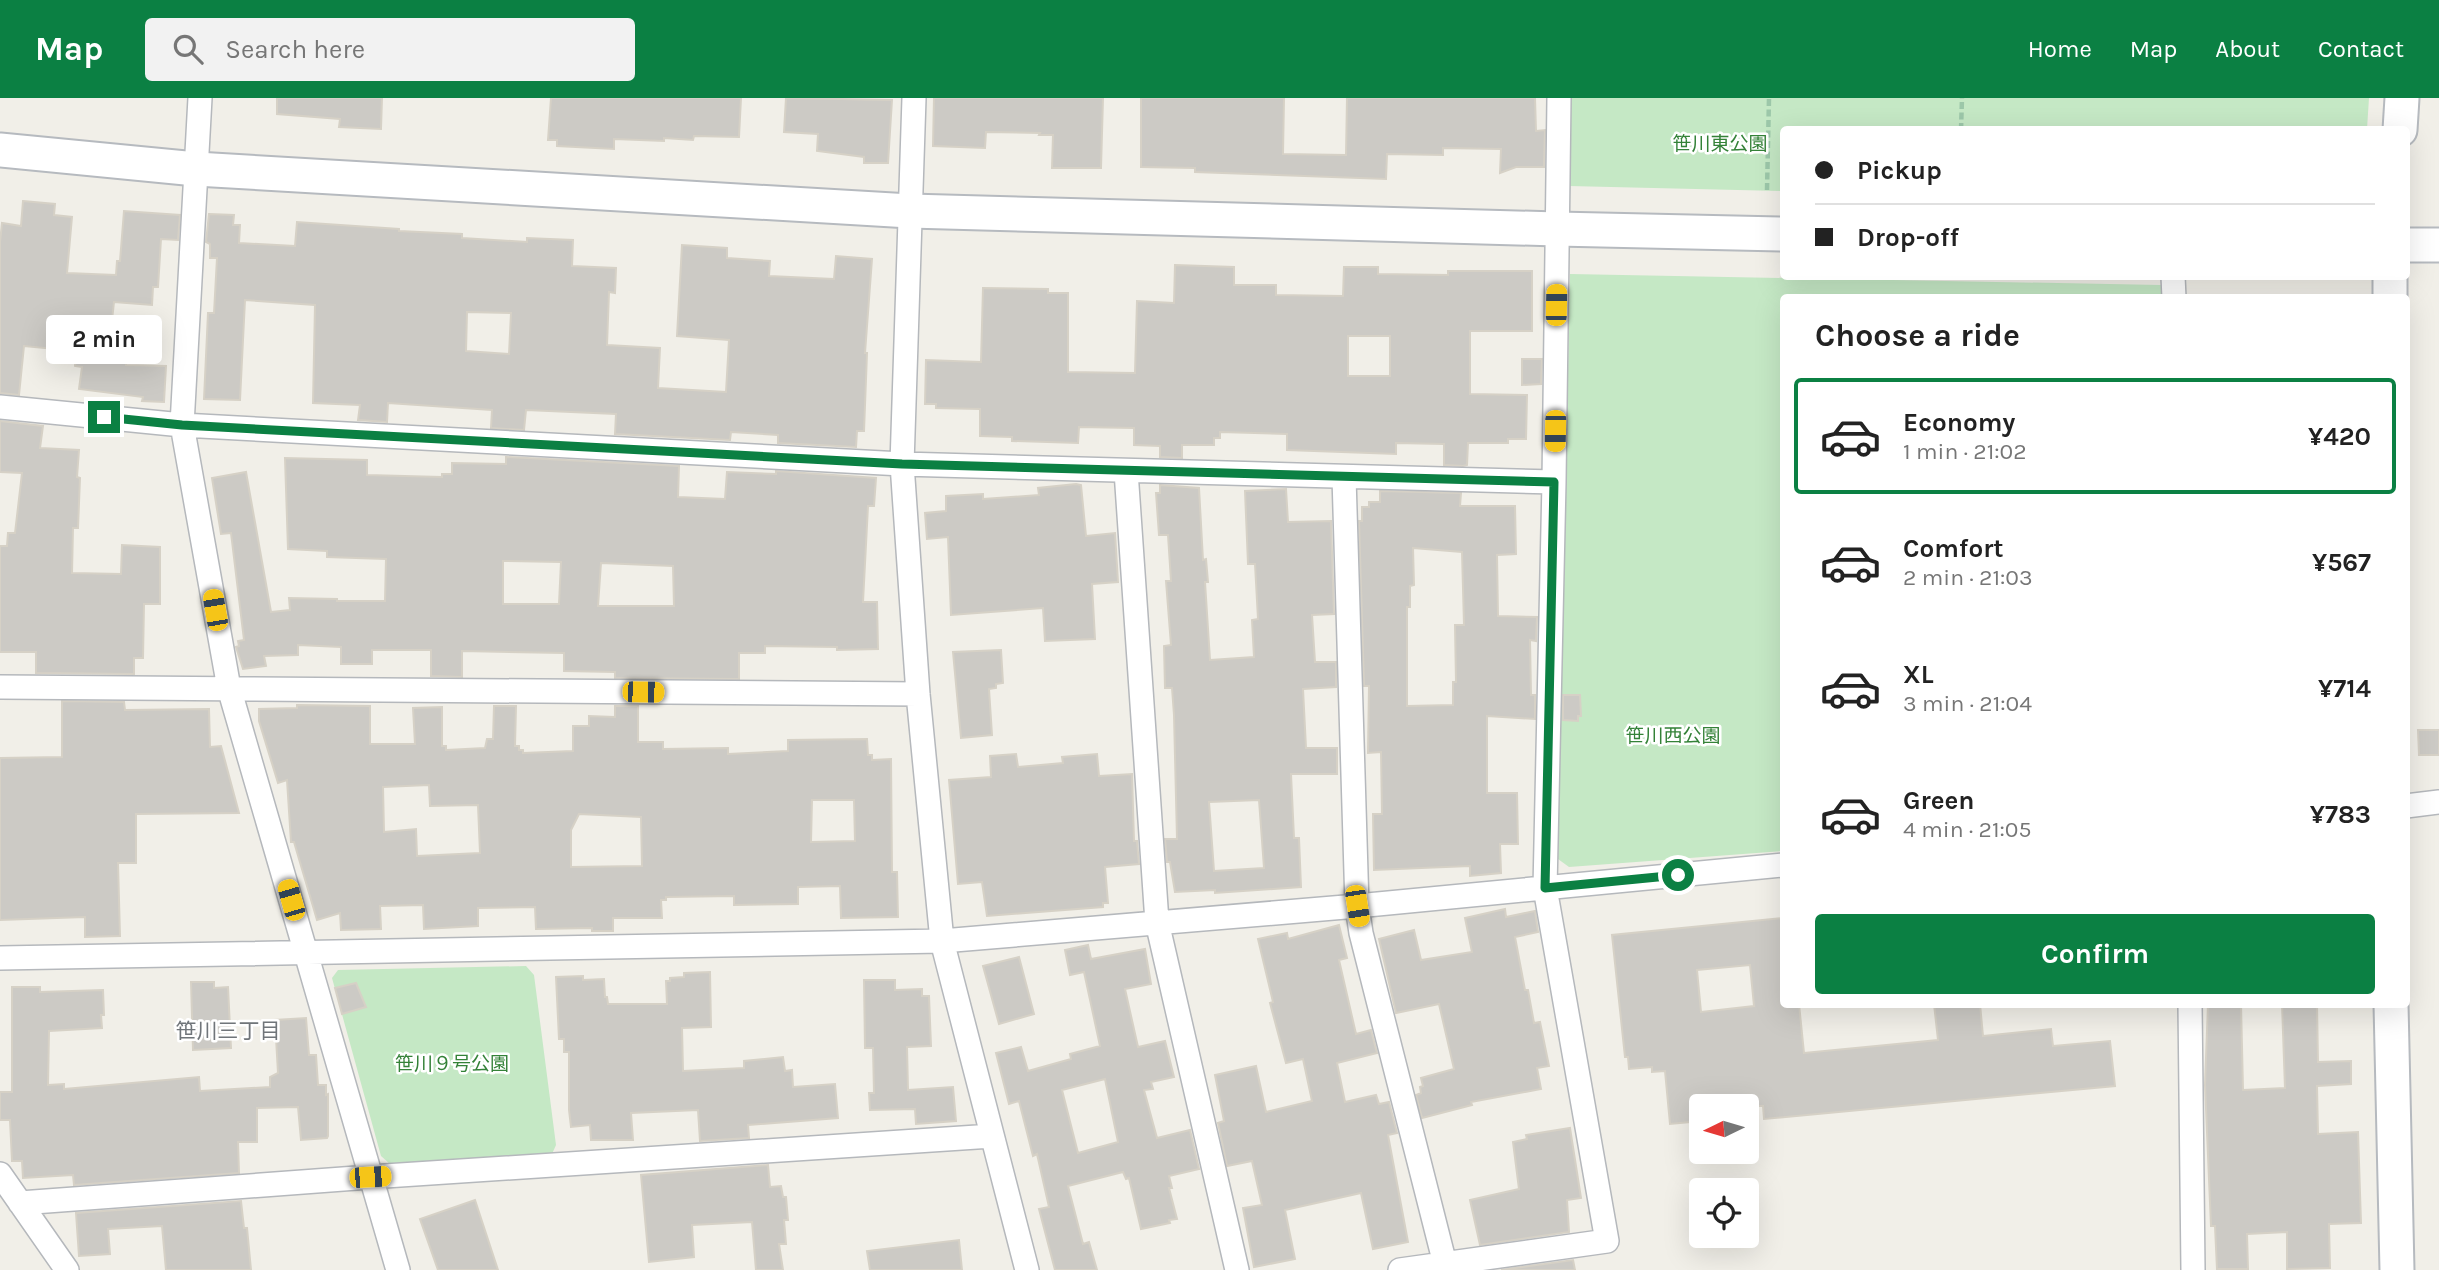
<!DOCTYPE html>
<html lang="en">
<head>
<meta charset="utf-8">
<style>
  :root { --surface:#fff; --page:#f2f2f2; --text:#222; --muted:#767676; --line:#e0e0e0; --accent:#0b8043 }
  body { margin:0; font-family:Karla,"Noto Sans JP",sans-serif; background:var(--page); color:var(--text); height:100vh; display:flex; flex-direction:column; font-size:26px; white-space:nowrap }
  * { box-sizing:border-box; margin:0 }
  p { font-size:23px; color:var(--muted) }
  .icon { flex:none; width:38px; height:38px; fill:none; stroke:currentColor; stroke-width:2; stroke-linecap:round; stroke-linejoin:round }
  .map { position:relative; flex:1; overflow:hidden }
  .sheet { position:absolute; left:1780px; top:196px; width:630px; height:714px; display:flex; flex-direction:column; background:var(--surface); border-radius:7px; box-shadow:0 7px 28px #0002 }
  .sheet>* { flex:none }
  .guide { position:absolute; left:1780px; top:28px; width:630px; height:154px; border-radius:7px; box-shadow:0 7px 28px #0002; display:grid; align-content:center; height:154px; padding:0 35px; background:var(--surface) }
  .needle { width:46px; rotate:265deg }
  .fabs { position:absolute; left:1689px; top:996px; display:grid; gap:14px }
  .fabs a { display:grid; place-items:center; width:70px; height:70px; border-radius:7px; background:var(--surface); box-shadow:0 7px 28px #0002; font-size:35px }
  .end { position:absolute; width:32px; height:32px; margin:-16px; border:9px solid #0b8043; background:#fff; box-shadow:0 0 0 4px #fff }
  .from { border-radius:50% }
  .bubble { position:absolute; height:49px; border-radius:7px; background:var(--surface); box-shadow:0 7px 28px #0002; font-size:23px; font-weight:700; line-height:49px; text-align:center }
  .car { position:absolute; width:21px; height:42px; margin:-21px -10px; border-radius:9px; box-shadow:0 0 5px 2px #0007; background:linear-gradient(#f5c518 24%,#345 0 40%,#f5c518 0 76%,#345 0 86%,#f5c518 0) }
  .guide b { display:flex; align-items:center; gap:24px; height:66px; font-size:26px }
  .guide b+b { border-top:2px solid var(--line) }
  .guide i { width:18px; height:18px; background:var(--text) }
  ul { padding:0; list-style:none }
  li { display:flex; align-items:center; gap:21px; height:116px; margin:0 14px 10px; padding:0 21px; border:4px solid transparent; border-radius:7px }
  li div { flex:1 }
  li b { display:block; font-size:26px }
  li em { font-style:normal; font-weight:700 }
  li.active { border-color:var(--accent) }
  li>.icon { width:63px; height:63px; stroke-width:1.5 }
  h2 { padding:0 35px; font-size:32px; line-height:84px }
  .button { display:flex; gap:14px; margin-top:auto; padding:14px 35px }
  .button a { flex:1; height:80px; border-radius:7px; background:var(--accent); color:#fff; font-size:28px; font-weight:700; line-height:80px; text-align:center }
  header { display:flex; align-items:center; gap:42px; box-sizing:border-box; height:98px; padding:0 35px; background:var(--accent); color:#fff }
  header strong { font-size:33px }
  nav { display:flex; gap:38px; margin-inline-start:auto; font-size:24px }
  .search { width:490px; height:63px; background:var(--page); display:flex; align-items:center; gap:18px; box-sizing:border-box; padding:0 24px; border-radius:7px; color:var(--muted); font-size:26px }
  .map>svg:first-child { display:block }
</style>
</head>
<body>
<header>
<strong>Map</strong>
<div class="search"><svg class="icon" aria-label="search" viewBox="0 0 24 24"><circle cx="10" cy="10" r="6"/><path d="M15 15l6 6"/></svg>Search here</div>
<nav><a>Home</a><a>Map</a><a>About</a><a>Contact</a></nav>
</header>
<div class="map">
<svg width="2439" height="1172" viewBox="0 0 2439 1172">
  <rect width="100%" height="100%" fill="#f1efe8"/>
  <!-- green -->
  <path fill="#c5e8c5" d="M 1570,0 L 2369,0 L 2367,31 L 1783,32 L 1783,93 L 1569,88 Z
    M 1570,176 L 2161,187 L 2162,200 L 1783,200 L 1783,753 L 1569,769 L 1558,761 Z
    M 526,868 L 534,877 L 556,1047 L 552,1056 L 390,1066 L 381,1058 L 332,880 L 338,872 Z"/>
  <!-- building -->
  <path fill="#cccac5" stroke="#d6d1c6" stroke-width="2" fill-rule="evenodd" d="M 277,0 L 382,0 L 381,31 L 339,29 L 340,21 L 277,16 Z
    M 551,0 L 741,0 L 739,39 L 694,38 L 693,42 L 664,40 L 664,43 L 614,41 L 614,51 L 557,48 L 557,42 L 548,42 Z
    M 786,0 L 892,2 L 888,65 L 864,65 L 864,59 L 817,53 L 818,36 L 784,34 Z
    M 934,0 L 1103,0 L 1101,70 L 1052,70 L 1053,37 L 1039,37 L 1040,35 L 986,34 L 985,50 L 933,48 Z
    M 1141,0 L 1284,0 L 1283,56 L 1346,57 L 1347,0 L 1535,0 L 1536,33 L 1545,32 L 1544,69 L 1516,69 L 1500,75 L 1501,51 L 1443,50 L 1443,57 L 1387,56 L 1386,81 L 1195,74 L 1195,70 L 1141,69 Z
    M 23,103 L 55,106 L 54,117 L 72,119 L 67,175 L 116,177 L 117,163 L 120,163 L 124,113 L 180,117 L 178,142 L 161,141 L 158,189 L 153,189 L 152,207 L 114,204 L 108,259 L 126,261 L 126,267 L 166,268 L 164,304 L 142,303 L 143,299 L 79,291 L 82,269 L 75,268 L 76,253 L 24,248 L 19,297 L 0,295 L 0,144 L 2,125 L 21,128 Z
    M 209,116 L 234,117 L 233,127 L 240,127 L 239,145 L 295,148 L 297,124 L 399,131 L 399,133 L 462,136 L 462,140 L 527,144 L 527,140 L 573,142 L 572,168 L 616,170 L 615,195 L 609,194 L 607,247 L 660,250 L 658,290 L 726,294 L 729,242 L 677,238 L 682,147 L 727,150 L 727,160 L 770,163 L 769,178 L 834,181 L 836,158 L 872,161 L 865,255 L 867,255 L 864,333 L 857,333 L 856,349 L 778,345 L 778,337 L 731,334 L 730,342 L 615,336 L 616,316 L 526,312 L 524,332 L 491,330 L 492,312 L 388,305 L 387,324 L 358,322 L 360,307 L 313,305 L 315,207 L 245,202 L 240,302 L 204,301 L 208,215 L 214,215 L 217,160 L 210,160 L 210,146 L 206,144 ZM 467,214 L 511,215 L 509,256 L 466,253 Z
    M 1175,167 L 1234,169 L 1234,187 L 1276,187 L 1276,197 L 1343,198 L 1344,169 L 1378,169 L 1378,176 L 1448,177 L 1448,173 L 1532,173 L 1532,233 L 1470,233 L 1470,296 L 1527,297 L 1526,341 L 1508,341 L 1508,345 L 1468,345 L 1467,367 L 1463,368 L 1444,367 L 1444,346 L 1396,345 L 1396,356 L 1287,352 L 1287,336 L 1220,334 L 1220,340 L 1214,340 L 1214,347 L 1182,347 L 1182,360 L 1160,359 L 1160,348 L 1134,347 L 1134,330 L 1079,329 L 1078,345 L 1012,343 L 1012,339 L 980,338 L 980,311 L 936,310 L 936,306 L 925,306 L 926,262 L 981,264 L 983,190 L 1048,191 L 1048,195 L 1068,195 L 1068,274 L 1135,275 L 1137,203 L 1174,205 ZM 1348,238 L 1390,238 L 1390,278 L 1348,278 Z
    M 1522,261 L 1542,261 L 1541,286 L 1522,287 Z
    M 0,323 L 43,328 L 40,350 L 79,352 L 77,379 L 80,380 L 78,430 L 73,430 L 72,475 L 121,476 L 122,447 L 160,449 L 160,506 L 144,506 L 143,560 L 134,560 L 134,576 L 36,575 L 36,554 L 0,554 L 0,448 L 7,448 L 8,435 L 15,435 L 22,375 L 0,374 Z
    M 506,359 L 679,368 L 678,399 L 725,401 L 727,374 L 776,376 L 776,373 L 876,380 L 874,408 L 868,408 L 863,504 L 877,504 L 878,551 L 837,552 L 837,549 L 765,548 L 765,555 L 739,555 L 739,581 L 615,580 L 615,574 L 564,573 L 564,555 L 462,553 L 462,579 L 431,578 L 431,552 L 372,552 L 372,566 L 341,566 L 341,549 L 298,547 L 298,557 L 264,558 L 266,568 L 243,571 L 236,549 L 239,548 L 238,543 L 244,542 L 231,435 L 221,436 L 212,380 L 246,374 L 271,514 L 290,512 L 289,500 L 337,501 L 337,503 L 385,503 L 386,461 L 327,459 L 327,453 L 288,451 L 285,360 L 367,362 L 367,377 L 442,379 L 442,376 L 452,376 L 452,365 L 506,366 ZM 503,463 L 561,464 L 559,506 L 503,506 ZM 601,465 L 673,468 L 674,508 L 598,508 Z
    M 1076,386 L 1081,387 L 1086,438 L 1115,435 L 1118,484 L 1092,486 L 1095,541 L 1045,543 L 1043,510 L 951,517 L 948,439 L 927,441 L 925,415 L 946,413 L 946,398 L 983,396 L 983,401 L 1039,397 L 1038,390 Z
    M 1160,387 L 1199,390 L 1203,462 L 1206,461 L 1208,484 L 1205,484 L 1210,562 L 1254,559 L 1252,522 L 1258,521 L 1255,466 L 1248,466 L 1245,393 L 1286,391 L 1288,424 L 1331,423 L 1334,516 L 1312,517 L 1315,564 L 1336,564 L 1336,589 L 1303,591 L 1306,650 L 1337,650 L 1337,676 L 1291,676 L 1294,740 L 1299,740 L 1301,789 L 1215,795 L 1215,792 L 1175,794 L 1170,764 L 1167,764 L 1165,741 L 1177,741 L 1174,617 L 1172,590 L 1165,590 L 1164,548 L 1171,547 L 1166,483 L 1171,483 L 1168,437 L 1159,437 L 1156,395 L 1160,395 ZM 1259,702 L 1264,770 L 1214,773 L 1209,704 Z
    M 1380,393 L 1461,395 L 1460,408 L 1515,408 L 1516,456 L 1497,457 L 1498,518 L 1537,519 L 1536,543 L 1530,542 L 1531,597 L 1535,597 L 1535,621 L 1487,618 L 1487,695 L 1517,695 L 1518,746 L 1500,746 L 1501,775 L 1470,778 L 1470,768 L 1374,772 L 1373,716 L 1382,716 L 1381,654 L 1368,655 L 1369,588 L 1364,588 L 1359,423 L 1362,423 L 1362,409 L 1369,409 L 1369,404 L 1380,404 ZM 1413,450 L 1462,454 L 1464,527 L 1455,527 L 1456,584 L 1453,584 L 1453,607 L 1407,608 L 1407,509 L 1410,509 L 1410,488 L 1414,487 Z
    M 1001,552 L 1003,585 L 996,586 L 996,590 L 989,591 L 992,637 L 961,640 L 953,554 Z
    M 1563,597 L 1580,597 L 1581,618 L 1578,618 L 1578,623 L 1563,622 Z
    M 62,603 L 124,604 L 125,612 L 209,611 L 210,649 L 221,648 L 239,715 L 136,716 L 136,765 L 118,765 L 120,838 L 85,839 L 85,819 L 0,822 L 0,660 L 62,659 Z
    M 297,607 L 370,608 L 370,646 L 415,646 L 413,610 L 442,609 L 442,648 L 446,648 L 446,652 L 485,650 L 487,641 L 493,641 L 494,608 L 516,608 L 515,648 L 519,648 L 519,652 L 523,652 L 523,655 L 573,653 L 573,628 L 589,628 L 589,618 L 615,619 L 615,608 L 638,608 L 638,644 L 663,644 L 663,651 L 728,650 L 728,656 L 788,653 L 788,642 L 867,641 L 868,657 L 872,657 L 872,662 L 891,661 L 892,774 L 897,774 L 898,819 L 841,820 L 840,788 L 798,789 L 798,806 L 734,807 L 734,798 L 666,799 L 666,802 L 661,802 L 662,820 L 613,820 L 613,833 L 592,833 L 592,830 L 536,831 L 535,809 L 478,810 L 478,828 L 424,831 L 423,807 L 380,808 L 381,831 L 341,832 L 340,815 L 317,822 L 294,744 L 291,744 L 287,682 L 278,685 L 259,623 L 259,611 L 297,610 ZM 429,687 L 430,708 L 478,707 L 480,755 L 417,758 L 416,731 L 384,734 L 383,689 ZM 812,702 L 854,702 L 855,743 L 811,744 ZM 579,716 L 641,719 L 642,768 L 571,769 L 571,732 Z
    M 2418,632 L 2439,632 L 2439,657 L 2419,657 Z
    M 1016,656 L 1018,669 L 1063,665 L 1062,659 L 1097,656 L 1099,678 L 1132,676 L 1134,743 L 1137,743 L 1139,766 L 1105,769 L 1108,805 L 1103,805 L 1103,809 L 987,818 L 982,784 L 958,786 L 949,682 L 991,679 L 990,658 Z
    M 1505,811 L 1506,819 L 1535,813 L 1538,834 L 1515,839 L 1525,892 L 1528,892 L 1534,925 L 1540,924 L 1549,968 L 1537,970 L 1541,991 L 1471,1004 L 1472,1007 L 1422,1020 L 1416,997 L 1421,995 L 1420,989 L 1423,988 L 1421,980 L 1454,971 L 1439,906 L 1396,915 L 1379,841 L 1414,832 L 1421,862 L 1472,854 L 1465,820 Z
    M 1783,820 L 1783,906 L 1799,906 L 1804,955 L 1938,942 L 1934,906 L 1980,906 L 1983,938 L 2051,931 L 2053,948 L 2110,943 L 2115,988 L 1764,1021 L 1763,1008 L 1701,1008 L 1701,1023 L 1670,1026 L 1665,973 L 1652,974 L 1652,969 L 1629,971 L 1628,959 L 1625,959 L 1612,837 ZM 1750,867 L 1754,908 L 1701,914 L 1697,872 Z
    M 1339,827 L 1347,860 L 1339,862 L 1356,936 L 1371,932 L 1377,955 L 1337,965 L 1345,1004 L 1376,997 L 1379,1006 L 1389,1004 L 1397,1035 L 1388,1037 L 1408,1144 L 1373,1151 L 1361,1095 L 1285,1112 L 1295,1161 L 1254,1169 L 1243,1110 L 1262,1107 L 1252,1063 L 1227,1068 L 1218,1025 L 1224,1023 L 1215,977 L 1256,968 L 1266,1014 L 1312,1003 L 1303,961 L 1286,965 L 1270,905 L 1273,904 L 1258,841 L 1287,835 L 1288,841 Z
    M 1088,847 L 1091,861 L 1145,851 L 1151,886 L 1125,891 L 1138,949 L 1165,943 L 1174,979 L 1151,984 L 1153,991 L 1144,992 L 1157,1040 L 1190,1032 L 1199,1071 L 1169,1078 L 1172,1090 L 1169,1090 L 1177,1121 L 1169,1122 L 1170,1125 L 1141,1131 L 1129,1080 L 1126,1081 L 1123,1074 L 1068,1088 L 1083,1146 L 1089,1144 L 1097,1172 L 1055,1172 L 1039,1111 L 1049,1109 L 1037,1056 L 1033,1058 L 1019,1003 L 1009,1006 L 996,955 L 1021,949 L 1028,973 L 1071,961 L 1070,956 L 1100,948 L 1084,874 L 1070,877 L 1065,852 ZM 1105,981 L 1118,1044 L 1078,1055 L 1062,992 Z
    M 1019,859 L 1034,916 L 999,926 L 983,868 Z
    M 710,874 L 711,929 L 682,930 L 683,973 L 744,970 L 744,963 L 783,959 L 785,973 L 792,972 L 793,989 L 835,986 L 838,1020 L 748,1027 L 749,1040 L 700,1043 L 698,1012 L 631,1015 L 633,1042 L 591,1042 L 590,1027 L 571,1029 L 569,1012 L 569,954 L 564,954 L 564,941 L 559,941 L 556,879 L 583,878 L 583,882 L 604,881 L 605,899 L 607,899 L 608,906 L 667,906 L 666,883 L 670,883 L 670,880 L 684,879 L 684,875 Z
    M 864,882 L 895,882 L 895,892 L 922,891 L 922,898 L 929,898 L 931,948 L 907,949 L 908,992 L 953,989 L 956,1023 L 916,1026 L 915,1011 L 870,1012 L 869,995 L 874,995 L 873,950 L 865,950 Z
    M 191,884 L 214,884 L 214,890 L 228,889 L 231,950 L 193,952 Z
    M 356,885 L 366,909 L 342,916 L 335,890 Z
    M 12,889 L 40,889 L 40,894 L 103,892 L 104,917 L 101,917 L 102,930 L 49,933 L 48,987 L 64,986 L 64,991 L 199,979 L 200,993 L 270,989 L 270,979 L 278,975 L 275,922 L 306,920 L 309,957 L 316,957 L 318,987 L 326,987 L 326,997 L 328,996 L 328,1038 L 327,1040 L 301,1042 L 298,1009 L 257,1010 L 257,1044 L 238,1044 L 239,1075 L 74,1087 L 73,1077 L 23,1080 L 22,1063 L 12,1063 L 10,1022 L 0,1022 L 0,994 L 12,994 Z
    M 2208,906 L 2241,906 L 2243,992 L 2285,990 L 2282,906 L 2317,906 L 2318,964 L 2351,963 L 2351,986 L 2317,988 L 2318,1036 L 2358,1034 L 2361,1125 L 2329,1126 L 2330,1170 L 2287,1171 L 2287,1134 L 2247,1136 L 2248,1171 L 2217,1171 L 2215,1128 L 2211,1128 L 2205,987 Z
    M 1570,1030 L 1581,1100 L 1567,1102 L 1569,1134 L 1480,1147 L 1470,1102 L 1519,1091 L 1513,1044 L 1527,1041 L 1526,1037 Z
    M 768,1067 L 770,1089 L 781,1088 L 783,1099 L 786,1099 L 788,1122 L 784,1122 L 786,1146 L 779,1146 L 783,1172 L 756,1172 L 752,1124 L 692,1127 L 694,1159 L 649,1164 L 641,1077 Z
    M 475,1102 L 498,1172 L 438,1172 L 420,1121 Z
    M 241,1103 L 244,1130 L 247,1130 L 251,1172 L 166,1172 L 162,1128 L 108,1131 L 110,1156 L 79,1158 L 76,1115 Z
    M 959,1142 L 962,1172 L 870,1172 L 867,1153 Z
    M 1573,1162 L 1575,1172 L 1501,1172 Z"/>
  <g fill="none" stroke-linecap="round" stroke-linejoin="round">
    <defs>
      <path id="street" d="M 200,0 L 182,327 L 229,590 L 398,1172
        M 914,0 L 902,366 L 918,596 L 942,843 L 1027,1172
        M 2173,178 L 2174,200
        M 0,309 L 182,327 L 902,366 L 1554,384
        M 1126,373 L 1157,824 L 1237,1172
        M 1344,379 L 1357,808 L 1361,835 L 1445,1166
        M 0,589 L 918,596
        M 2406,708 L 2439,704
        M 0,860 L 942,843 L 1357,808 L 1783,767
        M 2190,906 L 2193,1172
        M 0,1076 L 67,1172
        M 20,1105 L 370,1079 L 992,1038
        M 1400,1172 L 1607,1143 L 1545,790 L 1554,384 L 1559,0"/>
      <path id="secondary" d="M 2400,32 L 2402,0
        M 0,52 L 196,71 L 910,113 L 1557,131 L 1783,136
        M 2406,147 L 2439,147
        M 2390,200 L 2390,178
        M 2391,906 L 2397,1172"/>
    </defs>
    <!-- street casing -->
    <use href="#street" stroke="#b5b8bc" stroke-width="26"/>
    <!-- secondary casing -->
    <use href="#secondary" stroke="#b6babf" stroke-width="37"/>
    <!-- path -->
    <path stroke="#9cc7a9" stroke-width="4.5" stroke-dasharray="7 3.5" stroke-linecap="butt" d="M 1961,32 L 1962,0
      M 1767,92 L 1769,0"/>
    <!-- street -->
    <use href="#street" stroke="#fff" stroke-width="23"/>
    <!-- secondary -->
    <use href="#secondary" stroke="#fff" stroke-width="33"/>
  </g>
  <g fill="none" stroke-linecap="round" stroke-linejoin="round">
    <!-- route -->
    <path stroke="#0b8043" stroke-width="9" d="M 104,319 L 182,327 L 902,366 L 1554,384 L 1545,790 L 1678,777"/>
  </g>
  <g text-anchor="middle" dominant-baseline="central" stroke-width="5" stroke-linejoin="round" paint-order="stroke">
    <!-- park labels -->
    <g font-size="19" fill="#348238" stroke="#fff">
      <text x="1720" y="46">笹川東公園</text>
      <text x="1673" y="638">笹川西公園</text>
      <text x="452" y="966">笹川９号公園</text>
    </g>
    <!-- neighbourhood labels -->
    <g font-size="21" fill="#70757a" stroke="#fff">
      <text x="228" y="933">笹川三丁目</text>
    </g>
  </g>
</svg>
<div class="fabs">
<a><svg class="needle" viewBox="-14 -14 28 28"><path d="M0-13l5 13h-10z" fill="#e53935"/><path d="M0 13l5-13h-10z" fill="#767676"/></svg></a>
<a><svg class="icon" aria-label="locate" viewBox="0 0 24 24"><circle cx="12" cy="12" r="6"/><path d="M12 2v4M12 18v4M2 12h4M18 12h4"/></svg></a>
</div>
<i class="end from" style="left:1678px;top:777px"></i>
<i class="end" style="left:104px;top:319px"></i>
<div class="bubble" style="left:46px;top:217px;width:116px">2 min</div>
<i class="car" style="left:1556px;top:207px;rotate:1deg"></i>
<i class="car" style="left:1555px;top:333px;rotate:181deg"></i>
<i class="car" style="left:215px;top:512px;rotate:350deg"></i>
<i class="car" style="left:643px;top:594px;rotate:91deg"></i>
<i class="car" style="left:291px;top:802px;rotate:344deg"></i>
<i class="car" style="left:1357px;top:808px;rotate:171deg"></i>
<i class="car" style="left:370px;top:1079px;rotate:87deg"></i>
<div class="guide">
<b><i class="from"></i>Pickup</b>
<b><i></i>Drop-off</b>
</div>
<section class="sheet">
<h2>Choose a ride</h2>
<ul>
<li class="active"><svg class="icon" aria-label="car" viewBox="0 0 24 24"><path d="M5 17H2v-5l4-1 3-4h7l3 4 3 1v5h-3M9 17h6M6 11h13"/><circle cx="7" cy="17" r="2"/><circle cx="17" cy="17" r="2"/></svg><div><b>Economy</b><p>1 min · 21:02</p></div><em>¥420</em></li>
<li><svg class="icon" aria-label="car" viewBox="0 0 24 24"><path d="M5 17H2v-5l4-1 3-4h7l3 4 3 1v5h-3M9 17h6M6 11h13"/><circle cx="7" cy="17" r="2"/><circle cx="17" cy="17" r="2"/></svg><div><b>Comfort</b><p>2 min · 21:03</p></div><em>¥567</em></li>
<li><svg class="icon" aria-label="car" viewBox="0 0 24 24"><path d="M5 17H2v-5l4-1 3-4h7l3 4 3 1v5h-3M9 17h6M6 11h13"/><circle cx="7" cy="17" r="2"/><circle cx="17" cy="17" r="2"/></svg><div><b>XL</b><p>3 min · 21:04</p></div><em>¥714</em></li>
<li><svg class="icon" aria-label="car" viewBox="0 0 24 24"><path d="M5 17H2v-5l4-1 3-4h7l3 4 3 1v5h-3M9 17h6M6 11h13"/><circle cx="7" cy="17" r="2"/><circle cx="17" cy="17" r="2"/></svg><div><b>Green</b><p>4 min · 21:05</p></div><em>¥783</em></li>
</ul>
<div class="button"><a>Confirm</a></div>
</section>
</div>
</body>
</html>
